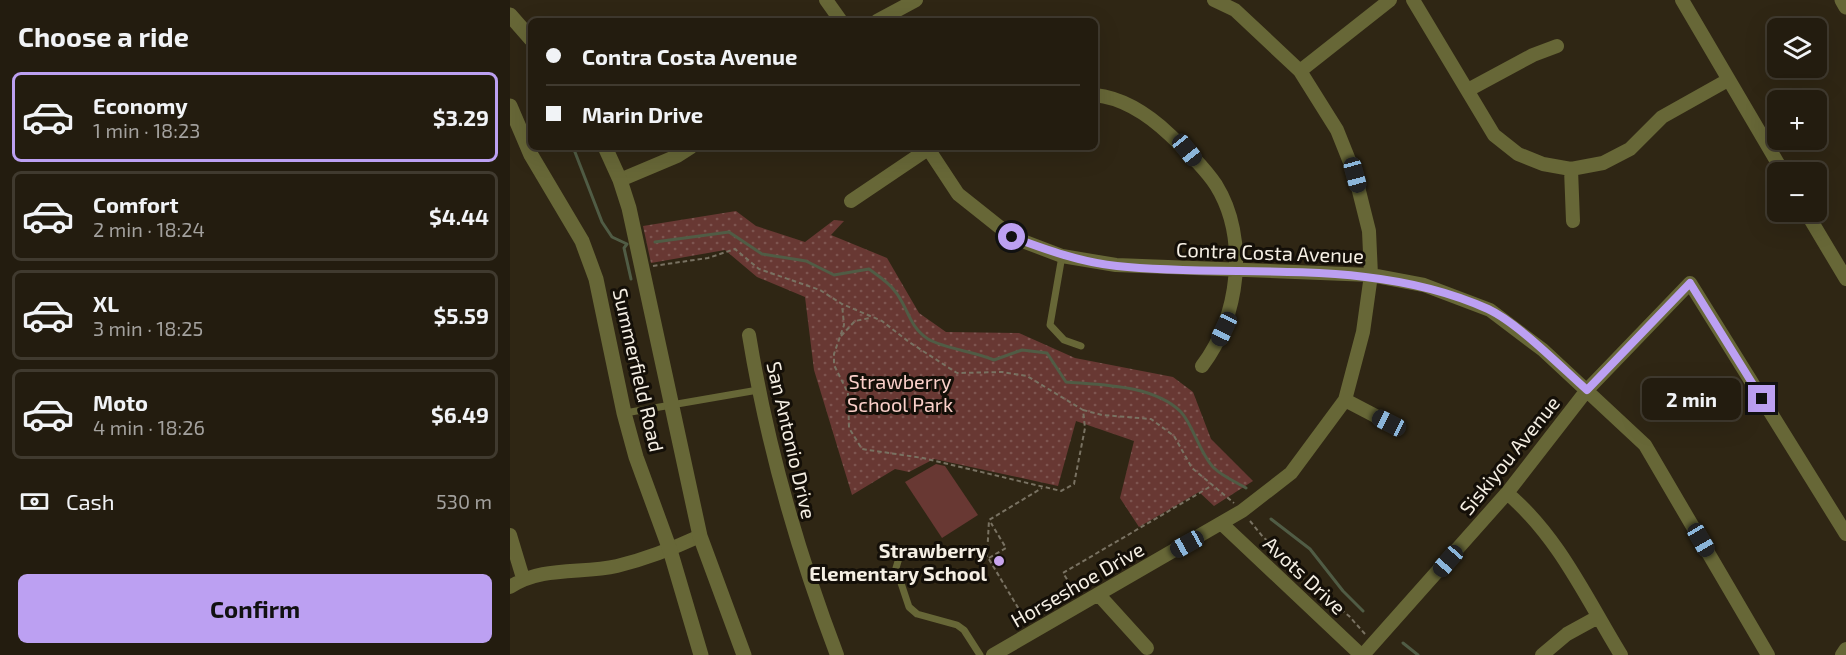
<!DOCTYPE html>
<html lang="en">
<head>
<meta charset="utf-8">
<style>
  :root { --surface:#231c0f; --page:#2b2518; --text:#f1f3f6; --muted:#a3a19e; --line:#403a2f; --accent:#bca0f2 }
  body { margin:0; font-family:"Exo 2",sans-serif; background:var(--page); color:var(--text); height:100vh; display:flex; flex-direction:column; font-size:22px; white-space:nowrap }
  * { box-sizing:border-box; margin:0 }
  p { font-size:20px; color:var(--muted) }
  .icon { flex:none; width:33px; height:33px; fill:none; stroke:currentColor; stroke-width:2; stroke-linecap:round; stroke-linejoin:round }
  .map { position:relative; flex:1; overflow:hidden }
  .panel { display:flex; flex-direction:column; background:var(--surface); width:510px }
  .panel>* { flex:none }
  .banner { position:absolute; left:18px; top:18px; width:570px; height:132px; border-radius:9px; box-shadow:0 6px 24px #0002,0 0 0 2px var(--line); display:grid; align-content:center; height:132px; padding:0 18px; background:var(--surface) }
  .controls { position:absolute; left:1257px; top:18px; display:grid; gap:12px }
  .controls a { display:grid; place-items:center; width:60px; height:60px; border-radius:9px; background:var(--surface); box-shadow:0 6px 24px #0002,0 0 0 2px var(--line); font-size:30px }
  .end { position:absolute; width:27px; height:27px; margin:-14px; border:8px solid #bca0f2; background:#111; box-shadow:0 0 0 3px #111 }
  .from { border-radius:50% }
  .bubble { position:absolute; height:42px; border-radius:9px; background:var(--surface); box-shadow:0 6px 24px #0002,0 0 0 2px var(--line); font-size:20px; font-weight:700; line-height:42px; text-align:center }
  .car { position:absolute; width:18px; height:36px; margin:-18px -9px; border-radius:8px; box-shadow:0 0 4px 2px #0007; background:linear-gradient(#222 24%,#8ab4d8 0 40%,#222 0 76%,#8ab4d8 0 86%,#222 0) }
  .banner b { display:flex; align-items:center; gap:21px; height:57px; font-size:22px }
  .banner b+b { border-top:2px solid var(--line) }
  .banner i { width:15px; height:15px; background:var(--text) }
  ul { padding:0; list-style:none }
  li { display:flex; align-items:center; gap:18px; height:90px; margin:0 12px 9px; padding:0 6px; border:3px solid var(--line); border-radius:9px }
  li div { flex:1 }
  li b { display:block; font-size:22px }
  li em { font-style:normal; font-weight:700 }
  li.current { border-color:var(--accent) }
  li>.icon { width:54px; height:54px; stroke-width:1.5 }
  h2 { padding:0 18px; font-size:27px; line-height:72px }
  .pay { display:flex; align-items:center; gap:15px; height:66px; padding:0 18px; font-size:22px }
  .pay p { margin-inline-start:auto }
  .action { display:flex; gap:12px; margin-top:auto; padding:12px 18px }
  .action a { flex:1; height:69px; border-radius:9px; background:var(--accent); color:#111; font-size:24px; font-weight:700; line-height:69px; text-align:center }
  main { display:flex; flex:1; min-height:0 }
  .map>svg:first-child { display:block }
</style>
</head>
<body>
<main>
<section class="panel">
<h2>Choose a ride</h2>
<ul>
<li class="current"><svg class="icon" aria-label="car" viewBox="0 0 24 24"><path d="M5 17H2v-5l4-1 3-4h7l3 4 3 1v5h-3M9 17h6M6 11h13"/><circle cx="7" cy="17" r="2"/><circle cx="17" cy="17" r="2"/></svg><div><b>Economy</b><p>1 min · 18:23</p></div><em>$3.29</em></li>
<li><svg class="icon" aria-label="car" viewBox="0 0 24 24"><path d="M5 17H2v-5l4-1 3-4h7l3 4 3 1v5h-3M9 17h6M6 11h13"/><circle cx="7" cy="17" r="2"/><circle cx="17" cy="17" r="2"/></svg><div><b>Comfort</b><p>2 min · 18:24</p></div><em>$4.44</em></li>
<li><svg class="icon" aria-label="car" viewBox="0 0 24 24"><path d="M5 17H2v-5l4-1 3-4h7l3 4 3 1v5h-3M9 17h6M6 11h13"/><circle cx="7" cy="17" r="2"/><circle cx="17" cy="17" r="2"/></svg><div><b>XL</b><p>3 min · 18:25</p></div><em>$5.59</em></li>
<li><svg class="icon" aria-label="car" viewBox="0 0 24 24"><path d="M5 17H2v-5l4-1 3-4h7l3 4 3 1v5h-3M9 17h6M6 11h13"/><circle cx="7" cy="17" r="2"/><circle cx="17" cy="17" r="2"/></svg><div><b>Moto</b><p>4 min · 18:26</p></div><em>$6.49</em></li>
</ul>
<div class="pay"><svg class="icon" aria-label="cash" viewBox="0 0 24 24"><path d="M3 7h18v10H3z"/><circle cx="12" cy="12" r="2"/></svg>Cash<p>530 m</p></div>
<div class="action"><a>Confirm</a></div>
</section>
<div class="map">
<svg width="1336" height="655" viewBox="0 0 1336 655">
  <defs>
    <pattern id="park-dots" width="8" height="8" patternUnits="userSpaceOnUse" patternTransform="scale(1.5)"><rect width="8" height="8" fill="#683833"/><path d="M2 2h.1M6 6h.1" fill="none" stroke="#7e5550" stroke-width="1.8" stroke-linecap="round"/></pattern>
  </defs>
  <rect width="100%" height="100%" fill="#2f2614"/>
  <!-- grass -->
  <path fill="#683833" d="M 426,464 L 435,466 L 468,515 L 432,538 L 395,482 Z"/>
  <!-- park -->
  <path fill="url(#park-dots)" d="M 226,211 L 246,226 L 295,242 L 324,220 L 334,221 L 321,235 L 377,258 L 409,313 L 436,332 L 509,333 L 565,358 L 663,377 L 683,392 L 701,439 L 743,481 L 704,506 L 689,492 L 629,527 L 610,498 L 624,441 L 566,421 L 548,486 L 424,459 L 399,472 L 385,469 L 342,495 L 304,370 L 295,297 L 247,277 L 215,250 L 141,263 L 133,226 Z"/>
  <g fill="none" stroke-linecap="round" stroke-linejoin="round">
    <!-- stream -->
    <path stroke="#505c45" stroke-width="3" d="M 63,147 L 92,222 L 102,237 L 117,244 L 114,248 L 121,279
      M 145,242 L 219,232 L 252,254 L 296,261 L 324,275 L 359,269 C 367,275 378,282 384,290 C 398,306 398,326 418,339 C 435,349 463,351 484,360 L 512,350 L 537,353 L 556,382 C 592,385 644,385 671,412 C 683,425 690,454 704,468 C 712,476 726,482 736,488
      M 761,519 L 800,549 L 833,591 L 853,611
      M 893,643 L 908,655"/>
    <!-- path -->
    <path stroke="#797262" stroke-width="2" stroke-dasharray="4.5 3" stroke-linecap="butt" d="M 143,266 L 198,258 L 225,249 L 249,269 L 310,290 L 332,304 L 334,325 L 324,354 L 324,365 L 338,393 L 339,428 L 352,449 L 413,458 L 551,491 L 564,484 L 575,428 L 573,410 L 517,376 L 492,372 L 447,373 L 399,342 L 372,321 L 332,304
      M 331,336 L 345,321 L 360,318
      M 573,410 L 592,415 L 641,419 L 664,436 L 682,468 L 724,503
      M 740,521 L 753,537 L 770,551 L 796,582 L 839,616 L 855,634
      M 479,558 L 496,548 L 481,523
      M 565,592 L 553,573 L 703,485
      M 516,621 L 477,556 L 479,520 L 532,488"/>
    <!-- service -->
    <path stroke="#676737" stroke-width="7" d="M 552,256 L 540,325 L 554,340 L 571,346
      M 115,413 L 248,390
      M 397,553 L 389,558 L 386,568 L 399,607 L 407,614 L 447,625 L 454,630 L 470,655"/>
    <!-- minor -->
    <path stroke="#676737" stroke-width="14" d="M 316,0 L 331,21
      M 903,0 L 984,135 L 1008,154 L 1033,164 L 1061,169 L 1093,163 L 1120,149 L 1152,117 L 1218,80
      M 1172,0 L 1273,172
      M 367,21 L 406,0
      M 790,71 L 880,0
      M 958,90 L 1023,55 L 1047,46
      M 585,95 C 614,98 639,115 660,135 C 676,150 694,167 706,185 C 739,238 729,318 692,366
      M 417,147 L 448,194 L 502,237 L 552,256 L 606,265 L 861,275 L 914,285 L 980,310 L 1033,350 L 1135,445 L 1258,655
      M 1061,169 L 1063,221
      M 110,180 L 167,156 L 181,147
      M 341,201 L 421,147
      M 1296,212 L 1336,279
      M 239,335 C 257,445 287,550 327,655
      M 835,400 L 879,423
      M 997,493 C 1049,537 1076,598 1111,655
      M 712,524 L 851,655
      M 0,535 L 13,578
      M 0,587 C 32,566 71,574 107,566 C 136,559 164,548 190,536
      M 588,594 L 637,648
      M 483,655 L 732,511 L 781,473 L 835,400 L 853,332 L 861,275 L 859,231 L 845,175 L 827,130 L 790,71 L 725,10 L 704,0
      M 853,655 L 997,493 L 1077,390 L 1180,283 L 1336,534
      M 1032,655 L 1057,634 L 1088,617
      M 1332,655 L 1336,649"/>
    <!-- tertiary -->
    <path stroke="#676737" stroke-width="15" d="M 1332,0 L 1336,7
      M 0,15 L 21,39
      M 0,106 L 21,155 L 72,241 L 86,279 L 114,413 L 126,457 L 160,550 L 191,655
      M 95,147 L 110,180 L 119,208 L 190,536 L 234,655"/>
  </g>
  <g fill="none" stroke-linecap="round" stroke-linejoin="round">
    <!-- route -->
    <path stroke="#bca0f2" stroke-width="8" d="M 502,237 C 537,250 570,262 607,266 C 731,279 861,256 978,309 C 1008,323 1051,367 1077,390 L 1180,283 L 1252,399"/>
  </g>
  <!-- markers -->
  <circle fill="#c9a5ee" stroke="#140f08" stroke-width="2" cx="489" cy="561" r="6"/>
  <g text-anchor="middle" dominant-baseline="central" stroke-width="6" stroke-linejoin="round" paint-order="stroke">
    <!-- street labels -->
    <g font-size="20" fill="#f5efe4" stroke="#140f08">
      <text transform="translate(760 252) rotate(2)">Contra Costa Avenue</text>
      <text transform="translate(129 370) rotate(77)">Summerfield Road</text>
      <text transform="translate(282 440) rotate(77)">San Antonio Drive</text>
      <text transform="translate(999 455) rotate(-51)">Siskiyou Avenue</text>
      <text transform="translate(795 575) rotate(43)">Avots Drive</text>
      <text transform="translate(567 584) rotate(-30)">Horseshoe Drive</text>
    </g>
    <!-- park labels -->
    <g font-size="20" fill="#fbd0ca" stroke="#140f08">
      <text x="390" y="381">Strawberry<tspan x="390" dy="23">School Park</tspan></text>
    </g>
    <!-- poi labels -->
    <g font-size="20" font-weight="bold" fill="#f5efe4" stroke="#140f08" text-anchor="end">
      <text x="477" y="550">Strawberry<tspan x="477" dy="23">Elementary School</tspan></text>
    </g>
  </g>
</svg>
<div class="controls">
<a><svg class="icon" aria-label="layers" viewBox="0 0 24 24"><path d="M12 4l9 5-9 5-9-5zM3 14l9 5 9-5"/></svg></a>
<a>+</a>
<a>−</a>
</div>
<i class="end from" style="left:502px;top:237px"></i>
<i class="end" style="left:1252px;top:399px"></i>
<div class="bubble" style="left:1132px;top:378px;width:99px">2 min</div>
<i class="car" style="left:677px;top:150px;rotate:141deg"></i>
<i class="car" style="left:845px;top:175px;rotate:165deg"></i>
<i class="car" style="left:714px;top:329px;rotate:205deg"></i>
<i class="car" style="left:879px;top:423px;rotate:297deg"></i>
<i class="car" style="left:1191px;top:540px;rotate:150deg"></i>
<i class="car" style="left:677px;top:544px;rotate:241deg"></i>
<i class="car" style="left:938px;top:561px;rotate:221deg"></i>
<div class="banner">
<b><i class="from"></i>Contra Costa Avenue</b>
<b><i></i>Marin Drive</b>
</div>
</div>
</main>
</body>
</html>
